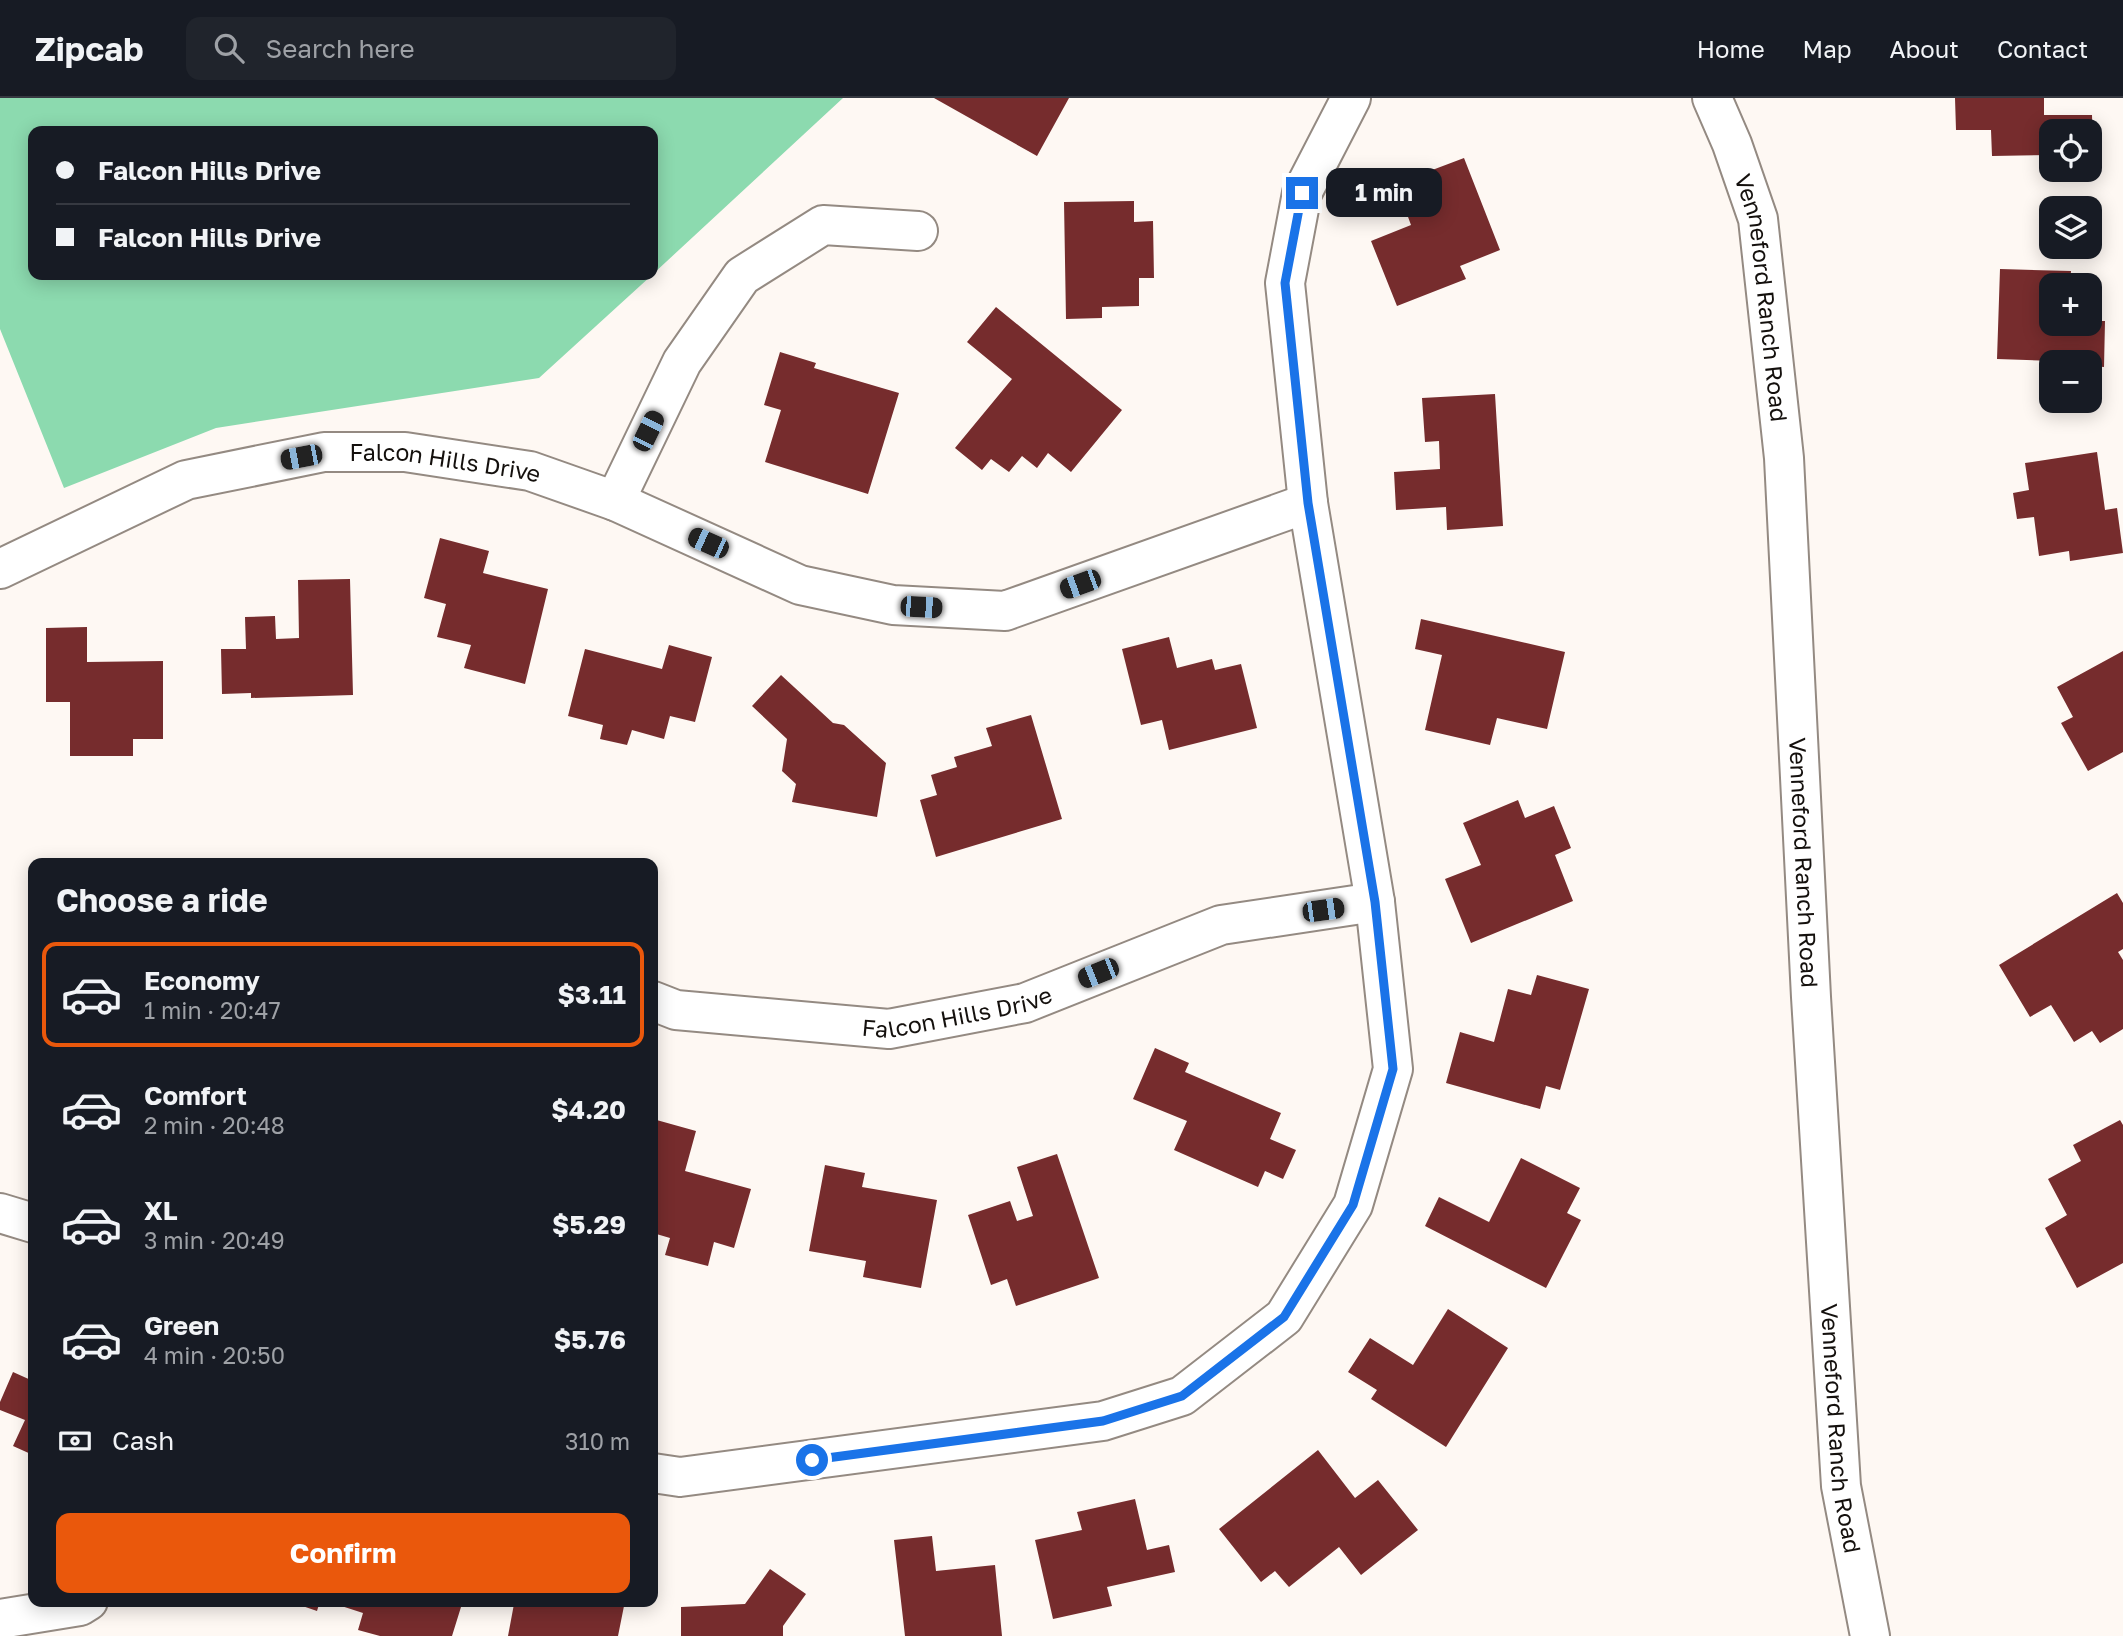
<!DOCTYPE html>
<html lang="en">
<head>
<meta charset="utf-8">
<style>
  :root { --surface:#171b24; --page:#20242c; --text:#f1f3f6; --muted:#9ea1a6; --line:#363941; --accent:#ea580c }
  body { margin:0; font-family:"Golos Text",sans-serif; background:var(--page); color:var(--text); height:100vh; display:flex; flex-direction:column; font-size:26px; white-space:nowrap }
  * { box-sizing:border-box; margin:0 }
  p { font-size:23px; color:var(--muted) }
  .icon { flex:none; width:38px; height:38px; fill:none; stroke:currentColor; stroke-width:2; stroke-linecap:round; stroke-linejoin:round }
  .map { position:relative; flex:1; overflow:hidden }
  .panel { position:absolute; left:28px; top:760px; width:630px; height:749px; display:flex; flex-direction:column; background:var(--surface); border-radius:14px; box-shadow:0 4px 18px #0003 }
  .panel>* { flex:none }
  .hud { position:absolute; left:28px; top:28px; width:630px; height:154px; border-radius:14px; box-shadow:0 4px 18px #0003; display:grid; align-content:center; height:154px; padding:0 28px; background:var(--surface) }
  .buttons { position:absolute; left:2039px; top:21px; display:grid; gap:14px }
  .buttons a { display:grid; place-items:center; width:63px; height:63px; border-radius:14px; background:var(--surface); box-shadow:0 4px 18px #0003; font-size:35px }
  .end { position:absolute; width:32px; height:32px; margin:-16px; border:9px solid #1a73e8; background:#fff; box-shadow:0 0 0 4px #fff }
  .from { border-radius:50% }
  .bubble { position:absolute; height:49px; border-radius:14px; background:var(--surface); box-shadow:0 4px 18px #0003; font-size:23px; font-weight:700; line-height:49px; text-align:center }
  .car { position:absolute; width:21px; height:42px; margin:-21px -10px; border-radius:9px; box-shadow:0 0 5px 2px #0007; background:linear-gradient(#222 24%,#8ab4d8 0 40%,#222 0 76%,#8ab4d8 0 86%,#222 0) }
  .hud b { display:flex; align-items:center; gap:24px; height:66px; font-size:26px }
  .hud b+b { border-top:2px solid var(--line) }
  .hud i { width:18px; height:18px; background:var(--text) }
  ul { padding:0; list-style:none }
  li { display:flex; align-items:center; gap:21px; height:105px; margin:0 14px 10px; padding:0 14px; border:4px solid transparent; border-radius:14px }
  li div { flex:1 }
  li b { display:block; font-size:26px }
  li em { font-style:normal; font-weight:700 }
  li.selected { border-color:var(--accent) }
  li>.icon { width:63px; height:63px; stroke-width:1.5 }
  h2 { padding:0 28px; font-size:32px; line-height:84px }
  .pay { display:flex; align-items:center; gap:18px; height:77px; padding:0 28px; font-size:26px }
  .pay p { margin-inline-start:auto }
  .cta { display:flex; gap:14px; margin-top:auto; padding:14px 28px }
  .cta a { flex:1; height:80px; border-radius:14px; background:var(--accent); color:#fff; font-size:28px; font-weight:700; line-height:80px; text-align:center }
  header { display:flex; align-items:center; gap:42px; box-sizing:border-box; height:98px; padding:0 35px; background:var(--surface); border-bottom:2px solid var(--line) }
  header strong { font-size:33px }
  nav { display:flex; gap:38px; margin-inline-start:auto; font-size:24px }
  .search { width:490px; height:63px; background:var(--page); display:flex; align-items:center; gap:18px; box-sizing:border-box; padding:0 24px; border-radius:14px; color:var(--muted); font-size:26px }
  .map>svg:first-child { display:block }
</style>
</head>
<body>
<header>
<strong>Zipcab</strong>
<div class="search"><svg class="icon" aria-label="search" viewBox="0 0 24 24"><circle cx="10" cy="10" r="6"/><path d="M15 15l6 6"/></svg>Search here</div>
<nav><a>Home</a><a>Map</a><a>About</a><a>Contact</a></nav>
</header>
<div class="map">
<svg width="2123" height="1538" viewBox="0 0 2123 1538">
  <rect width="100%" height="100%" fill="#fef8f3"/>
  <!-- green -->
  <path fill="#8cdaaf" d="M 0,0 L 843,0 L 653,176 L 653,33 L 33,33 L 33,177 L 652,177 L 539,280 L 216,330 L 64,390 L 0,231 Z"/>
  <!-- building -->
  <path fill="#762c2d" d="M 934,0 L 1069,0 L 1037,58 Z
    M 1955,0 L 2044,0 L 2044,17 L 2092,17 L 2093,56 L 2090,56 L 2090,33 L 2051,33 L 2051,57 L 1992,58 L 1991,32 L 1956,32 Z
    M 1464,60 L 1500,152 L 1460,168 L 1466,181 L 1397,208 L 1371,143 L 1411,127 L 1404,108 L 1435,96 L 1427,74 Z
    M 1134,103 L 1134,124 L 1153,123 L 1154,180 L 1139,180 L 1139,208 L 1102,209 L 1102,220 L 1066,221 L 1064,104 Z
    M 2000,171 L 2071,173 L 2070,187 L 2051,187 L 2051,226 L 2090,226 L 2090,223 L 2105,223 L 2104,269 L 2090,268 L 2090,264 L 1997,261 Z
    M 996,209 L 1122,312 L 1071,374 L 1048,355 L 1037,370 L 1022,358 L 1009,374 L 991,361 L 982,372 L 955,350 L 1012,281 L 967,244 Z
    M 780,254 L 816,265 L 814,270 L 899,295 L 868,396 L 765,364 L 781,312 L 764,307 Z
    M 1495,296 L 1503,428 L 1447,432 L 1446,409 L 1396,412 L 1394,374 L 1440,371 L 1439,343 L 1425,344 L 1422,300 Z
    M 2097,354 L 2105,412 L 2117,410 L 2123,455 L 2070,463 L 2069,453 L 2039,458 L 2034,419 L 2017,421 L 2013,395 L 2029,392 L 2025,365 Z
    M 440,440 L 489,453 L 483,475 L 548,491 L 525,586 L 464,570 L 471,547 L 437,539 L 446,506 L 424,500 Z
    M 350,481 L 353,597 L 251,600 L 251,595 L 222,596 L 221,551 L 246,551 L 245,519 L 275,518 L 276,541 L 299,540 L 298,482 Z
    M 1421,521 L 1565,554 L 1547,631 L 1497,620 L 1490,647 L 1425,632 L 1442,557 L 1415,551 Z
    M 87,529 L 87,564 L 163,563 L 163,641 L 133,641 L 133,658 L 70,658 L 70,604 L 46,604 L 46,530 Z
    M 1169,539 L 1177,570 L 1212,561 L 1215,572 L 1241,566 L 1257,630 L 1169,652 L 1162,622 L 1141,627 L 1122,551 Z
    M 669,547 L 712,559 L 695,624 L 670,618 L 664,641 L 632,632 L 627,647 L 600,641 L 603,627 L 568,618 L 585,551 L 662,571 Z
    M 2123,553 L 2123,654 L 2088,673 L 2061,625 L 2073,619 L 2057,589 Z
    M 781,577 L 833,625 L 844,627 L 886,665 L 877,719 L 792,704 L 796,686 L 782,673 L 787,641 L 752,608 Z
    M 1031,617 L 1062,721 L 936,759 L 920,702 L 937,697 L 931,677 L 957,669 L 954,659 L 992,648 L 986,630 Z
    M 1518,702 L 1525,720 L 1554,708 L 1571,750 L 1555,757 L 1573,803 L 1471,845 L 1445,781 L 1481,767 L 1463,725 Z
    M 2117,795 L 2123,805 L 2123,851 L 2118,854 L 2123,862 L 2123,931 L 2100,945 L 2092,933 L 2074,944 L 2051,907 L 2030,919 L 1999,867 Z
    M 1537,877 L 1589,891 L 1560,992 L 1546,988 L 1540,1011 L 1446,985 L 1460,934 L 1494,944 L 1508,891 L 1531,897 Z
    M 1155,950 L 1189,965 L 1185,974 L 1281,1015 L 1270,1041 L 1296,1052 L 1283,1081 L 1265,1073 L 1258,1089 L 1174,1052 L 1187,1023 L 1133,1001 Z
    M 653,1021 L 696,1033 L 685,1073 L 751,1091 L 734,1150 L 714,1144 L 708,1168 L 665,1157 L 670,1140 L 653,1135 Z
    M 2120,1022 L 2123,1027 L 2123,1165 L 2077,1190 L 2045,1130 L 2067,1117 L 2048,1081 L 2081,1063 L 2073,1047 Z
    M 1057,1056 L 1099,1180 L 1016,1208 L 1007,1181 L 991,1187 L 968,1117 L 1010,1103 L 1017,1123 L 1033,1118 L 1017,1069 Z
    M 1521,1060 L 1580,1090 L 1567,1115 L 1581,1122 L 1546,1190 L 1425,1128 L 1439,1099 L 1489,1124 Z
    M 825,1067 L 865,1075 L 862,1089 L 937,1102 L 921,1190 L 863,1179 L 866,1163 L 809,1153 Z
    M 1448,1211 L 1508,1250 L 1446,1349 L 1371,1301 L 1377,1292 L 1348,1274 L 1370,1240 L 1413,1267 Z
    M 13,1274 L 33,1283 L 33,1357 L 13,1348 L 25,1322 L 0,1312 L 0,1304 Z
    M 1318,1352 L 1355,1400 L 1378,1382 L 1418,1432 L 1361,1477 L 1339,1449 L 1289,1489 L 1275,1473 L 1261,1484 L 1219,1431 Z
    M 1135,1401 L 1147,1452 L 1169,1447 L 1175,1474 L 1107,1489 L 1112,1508 L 1053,1521 L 1035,1442 L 1082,1432 L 1077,1414 Z
    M 932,1438 L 936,1473 L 995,1467 L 1002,1538 L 905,1538 L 894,1442 Z
    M 770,1471 L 806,1496 L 783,1528 L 783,1538 L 681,1538 L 681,1509 L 745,1506 Z
    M 288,1503 L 320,1503 L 317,1513 Z
    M 326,1503 L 441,1503 L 461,1509 L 452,1538 L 380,1538 L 358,1532 L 363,1515 Z
    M 505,1503 L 625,1503 L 618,1538 L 508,1538 L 514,1506 Z"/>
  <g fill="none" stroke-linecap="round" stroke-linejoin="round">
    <defs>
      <g id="minor">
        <path d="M 615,403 L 682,264 L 742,178 L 823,127 L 918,133"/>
        <path id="s1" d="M 0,471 L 186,382 L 324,354 L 405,354 L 530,373 L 615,403 L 800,487 L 893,507 L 1005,513 L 1308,405"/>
        <path id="s2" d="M 653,903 L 676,912 L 889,931 L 1025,905 L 1221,827 L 1375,804"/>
        <path d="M 0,1115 L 33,1125"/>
        <path d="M 653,1375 L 680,1379 L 1103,1323 L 1182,1298 L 1284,1219 L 1353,1107 L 1393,971 L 1375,804 L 1308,405 L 1285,185 L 1302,95 L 1351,0"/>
        <path d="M 0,1521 L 80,1508 L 88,1503"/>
      </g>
      <g id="tertiary">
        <path id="s3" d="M 1712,0 L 1732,46 L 1758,121 L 1784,360 L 1811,899 L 1841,1388 L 1870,1538"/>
      </g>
    </defs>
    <!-- minor casing -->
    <use href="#minor" stroke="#948a82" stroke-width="42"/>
    <!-- tertiary casing -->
    <use href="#tertiary" stroke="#948a82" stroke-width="42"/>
    <!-- minor -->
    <use href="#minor" stroke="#fff" stroke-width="38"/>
    <!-- tertiary -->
    <use href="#tertiary" stroke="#fff" stroke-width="38"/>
  </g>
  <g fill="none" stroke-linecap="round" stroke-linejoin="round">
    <!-- route -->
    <path stroke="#1a73e8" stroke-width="9" d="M 812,1362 L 1103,1323 L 1182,1298 L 1284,1219 L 1353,1107 L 1393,971 L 1375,804 L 1308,405 L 1285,185 L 1302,95"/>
  </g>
  <g text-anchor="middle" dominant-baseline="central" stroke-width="7" stroke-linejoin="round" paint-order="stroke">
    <!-- street labels -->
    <g font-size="23" fill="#14100d" stroke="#fff">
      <text stroke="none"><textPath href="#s3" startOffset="208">Venneford Ranch Road</textPath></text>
      <text stroke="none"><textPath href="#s1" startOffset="469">Falcon Hills Drive</textPath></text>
      <text stroke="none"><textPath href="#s3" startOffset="775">Venneford Ranch Road</textPath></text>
      <text stroke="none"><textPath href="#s2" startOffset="308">Falcon Hills Drive</textPath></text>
      <text stroke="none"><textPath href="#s3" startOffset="1342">Venneford Ranch Road</textPath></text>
    </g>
  </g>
</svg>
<div class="buttons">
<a><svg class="icon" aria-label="locate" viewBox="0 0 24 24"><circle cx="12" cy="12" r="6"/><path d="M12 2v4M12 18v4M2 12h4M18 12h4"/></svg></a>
<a><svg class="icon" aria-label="layers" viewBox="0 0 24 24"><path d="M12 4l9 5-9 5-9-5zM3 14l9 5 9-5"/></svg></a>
<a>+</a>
<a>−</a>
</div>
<i class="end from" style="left:812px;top:1362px"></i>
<i class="end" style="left:1302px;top:95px"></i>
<div class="bubble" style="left:1326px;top:70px;width:116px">1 min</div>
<i class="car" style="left:648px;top:333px;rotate:26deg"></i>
<i class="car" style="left:301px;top:359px;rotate:259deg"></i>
<i class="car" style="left:708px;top:445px;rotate:294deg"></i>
<i class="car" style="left:1080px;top:486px;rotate:250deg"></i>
<i class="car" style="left:921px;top:509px;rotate:93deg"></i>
<i class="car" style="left:1323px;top:812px;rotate:82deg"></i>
<i class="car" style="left:1098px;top:875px;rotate:248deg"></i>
<div class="hud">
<b><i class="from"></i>Falcon Hills Drive</b>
<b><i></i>Falcon Hills Drive</b>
</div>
<section class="panel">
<h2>Choose a ride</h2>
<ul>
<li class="selected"><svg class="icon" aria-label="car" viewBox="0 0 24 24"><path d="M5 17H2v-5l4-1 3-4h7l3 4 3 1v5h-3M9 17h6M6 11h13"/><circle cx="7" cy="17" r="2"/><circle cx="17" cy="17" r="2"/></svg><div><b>Economy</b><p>1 min · 20:47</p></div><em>$3.11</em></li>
<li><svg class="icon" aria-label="car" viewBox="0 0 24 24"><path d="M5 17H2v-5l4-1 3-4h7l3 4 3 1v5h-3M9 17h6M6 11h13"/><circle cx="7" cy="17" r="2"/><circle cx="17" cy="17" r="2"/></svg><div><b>Comfort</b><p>2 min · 20:48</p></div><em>$4.20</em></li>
<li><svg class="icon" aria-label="car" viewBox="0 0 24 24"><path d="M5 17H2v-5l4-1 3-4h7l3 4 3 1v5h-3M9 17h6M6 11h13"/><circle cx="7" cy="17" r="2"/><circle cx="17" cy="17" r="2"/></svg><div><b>XL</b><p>3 min · 20:49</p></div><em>$5.29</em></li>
<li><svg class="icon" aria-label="car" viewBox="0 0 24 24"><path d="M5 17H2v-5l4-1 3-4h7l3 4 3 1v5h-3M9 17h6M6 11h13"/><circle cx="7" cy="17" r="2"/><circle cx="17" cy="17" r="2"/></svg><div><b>Green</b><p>4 min · 20:50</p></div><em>$5.76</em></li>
</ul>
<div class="pay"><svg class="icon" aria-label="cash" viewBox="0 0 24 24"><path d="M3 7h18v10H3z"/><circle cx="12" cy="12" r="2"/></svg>Cash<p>310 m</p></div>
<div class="cta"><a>Confirm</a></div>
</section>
</div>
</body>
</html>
